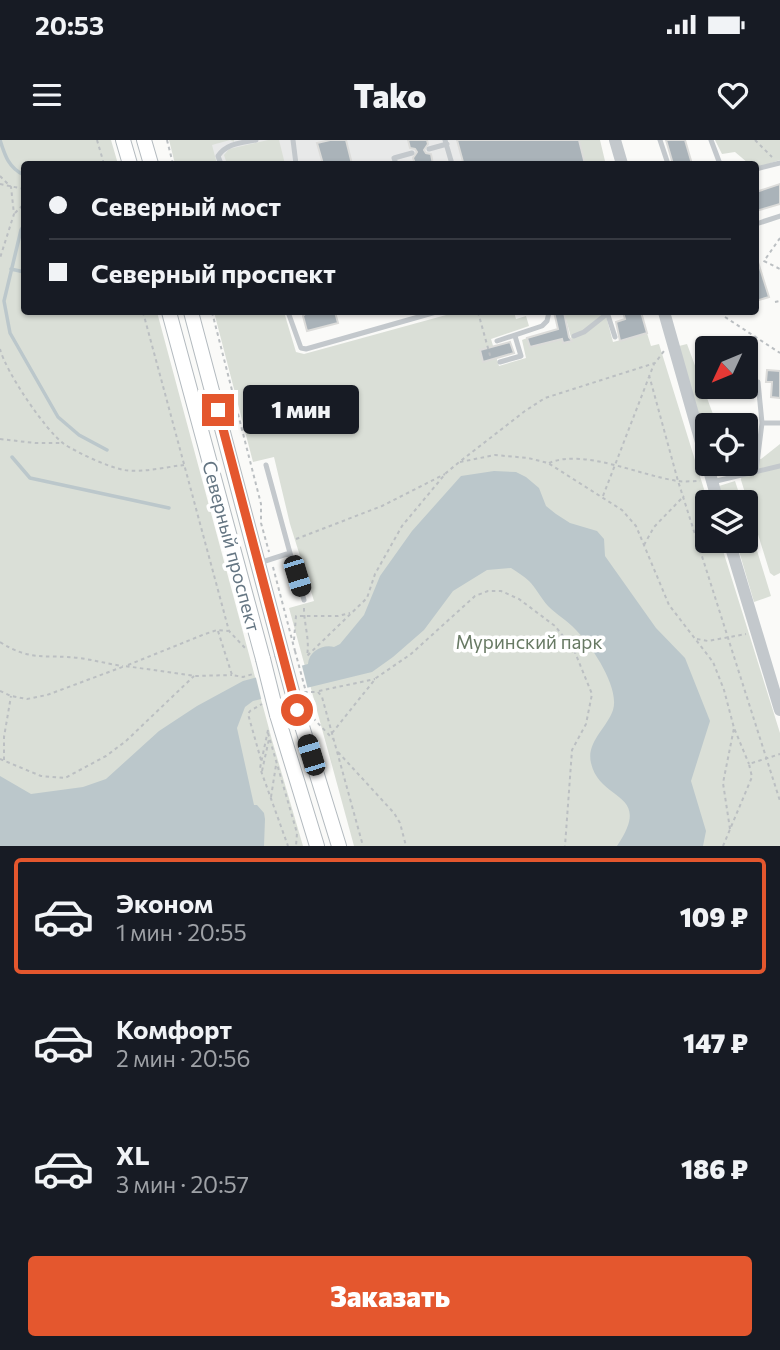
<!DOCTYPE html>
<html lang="ru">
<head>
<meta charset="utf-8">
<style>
  :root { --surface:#171b24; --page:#20242c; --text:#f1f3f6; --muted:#9ea1a6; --line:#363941; --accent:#e4572e }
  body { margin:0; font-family:Commissioner,sans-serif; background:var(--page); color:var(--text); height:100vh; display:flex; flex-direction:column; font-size:26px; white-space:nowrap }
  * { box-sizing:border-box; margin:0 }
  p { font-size:23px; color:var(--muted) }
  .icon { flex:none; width:38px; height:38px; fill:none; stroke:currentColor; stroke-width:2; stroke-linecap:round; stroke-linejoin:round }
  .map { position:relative; height:706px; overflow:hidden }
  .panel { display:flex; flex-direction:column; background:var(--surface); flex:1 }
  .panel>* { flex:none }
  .guide { position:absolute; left:21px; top:21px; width:738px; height:154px; border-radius:7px; box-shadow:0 2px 5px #0004; display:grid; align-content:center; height:154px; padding:0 28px; background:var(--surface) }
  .needle { width:46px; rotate:226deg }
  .fabs { position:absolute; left:695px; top:196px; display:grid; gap:14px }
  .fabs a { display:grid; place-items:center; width:63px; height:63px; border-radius:7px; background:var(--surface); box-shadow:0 2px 5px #0004; font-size:35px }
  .end { position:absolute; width:32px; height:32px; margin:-16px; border:9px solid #e4572e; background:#fff; box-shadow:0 0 0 4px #fff }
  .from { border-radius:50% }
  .bubble { position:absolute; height:49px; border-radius:7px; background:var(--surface); box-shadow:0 2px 5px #0004; font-size:23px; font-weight:800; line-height:49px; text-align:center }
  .car { position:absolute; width:21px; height:42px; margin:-21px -10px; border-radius:9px; box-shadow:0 0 5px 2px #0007; background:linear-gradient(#222 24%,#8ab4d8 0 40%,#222 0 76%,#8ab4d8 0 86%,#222 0) }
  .guide b { display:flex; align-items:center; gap:24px; height:66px; font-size:26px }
  .guide b+b { border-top:2px solid var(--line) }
  .guide i { width:18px; height:18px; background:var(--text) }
  ul { padding:12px 0 0; list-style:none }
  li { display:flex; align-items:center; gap:21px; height:116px; margin:0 14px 10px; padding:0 14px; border:4px solid transparent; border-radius:7px }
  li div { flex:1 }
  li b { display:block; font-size:26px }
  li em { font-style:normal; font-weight:800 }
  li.current { border-color:var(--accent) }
  li>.icon { width:63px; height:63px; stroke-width:1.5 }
  .button { display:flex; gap:14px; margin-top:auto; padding:14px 28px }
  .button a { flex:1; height:80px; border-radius:7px; background:var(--accent); color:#fff; font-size:28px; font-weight:800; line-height:80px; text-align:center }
  .status { display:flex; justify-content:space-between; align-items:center; height:49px; padding:0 35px; background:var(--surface); direction:ltr }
  .status svg { height:19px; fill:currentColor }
  header { display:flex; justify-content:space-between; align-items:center; height:91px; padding:0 28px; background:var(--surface); font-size:32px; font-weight:800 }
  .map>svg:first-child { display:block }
</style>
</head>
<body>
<div class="status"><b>20:53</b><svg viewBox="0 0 49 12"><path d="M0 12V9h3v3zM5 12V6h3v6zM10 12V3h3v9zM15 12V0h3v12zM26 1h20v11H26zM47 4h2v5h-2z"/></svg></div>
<header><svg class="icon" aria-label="menu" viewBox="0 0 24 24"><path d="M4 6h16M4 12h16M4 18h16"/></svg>Tako<svg class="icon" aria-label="heart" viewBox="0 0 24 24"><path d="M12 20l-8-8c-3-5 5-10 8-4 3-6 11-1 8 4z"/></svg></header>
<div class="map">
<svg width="780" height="706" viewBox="0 0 780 706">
  <rect width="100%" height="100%" fill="#fafaf8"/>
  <!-- built -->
  <path fill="#e8e9e9" d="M 192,0 L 598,0 L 604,24 L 199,24 Z"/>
  <!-- green -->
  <path fill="#dadfd7" d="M 0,0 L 111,0 L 118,24 L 24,24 L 24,172 L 157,172 L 272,600 L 303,706 L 0,706 Z
    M 169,0 L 234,0 L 234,2 L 230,0 L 212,5 L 217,24 L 175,24 Z
    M 268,0 L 279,0 L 285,24 L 227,24 L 224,15 L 229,9 Z
    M 579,0 L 600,0 L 605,21 L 611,24 L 585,24 Z
    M 715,0 L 780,0 L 780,20 L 756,28 L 756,24 L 748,23 L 735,12 L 722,14 Z
    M 214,172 L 284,172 L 296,212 L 304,214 L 457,172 L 514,172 L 516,179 L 526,176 L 529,186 L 491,199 L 499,226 L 526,218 L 522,200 L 527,198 L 530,207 L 562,199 L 563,203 L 572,201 L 564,172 L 605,172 L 613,202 L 647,193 L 651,206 L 659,204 L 708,362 L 707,401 L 720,401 L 780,593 L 780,706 L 354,706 L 289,468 L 314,461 L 290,384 L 274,317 L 253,322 Z
    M 687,204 L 717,285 L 707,285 L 707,303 L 679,206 Z
    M 746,289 L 753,317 L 761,319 L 780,304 L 780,433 L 774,436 L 770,433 L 741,340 L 742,332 L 740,324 L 746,324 Z
    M 735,341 L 742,362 L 724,362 L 719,346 Z
    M 746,375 L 771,456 L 754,462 L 736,401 L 746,401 Z"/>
  <!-- water -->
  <path fill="#bbc7cb" d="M 494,331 L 516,332 L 526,337 L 539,348 L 546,366 L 556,374 L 570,383 L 597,391 L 604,399 L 605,416 L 656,488 L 685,518 L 710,581 L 691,641 L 706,691 L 703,706 L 617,706 C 654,651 600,663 591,623 C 586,602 607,588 613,570 C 620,548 592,506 576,490 C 568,481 557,475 548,466 C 541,458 536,448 529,441 C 524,436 517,432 511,428 L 487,430 L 453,451 L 424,490 L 393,517 L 372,532 L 253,561 L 245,567 L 237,588 L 254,665 L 257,665 L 264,673 L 265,679 L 264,706 L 0,706 L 0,636 L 31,654 L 83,647 L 106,639 L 159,591 L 197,566 L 243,541 L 308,524 C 309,511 323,504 334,507 L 340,504 L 364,475 L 380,436 L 412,391 L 461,336 Z"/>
  <!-- pier -->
  <path fill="#fafaf8" d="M 301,522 L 308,550 L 262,562 L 255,534 Z"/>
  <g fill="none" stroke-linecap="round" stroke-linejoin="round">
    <!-- stream -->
    <path stroke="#bbc7cb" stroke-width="3.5" d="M 0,0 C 5,16 9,28 24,35
      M 24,85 L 21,90 L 4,161 L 10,193 L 58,277 L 79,295 L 107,310
      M 11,129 L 24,132
      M 12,317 L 30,338 L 169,368"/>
  </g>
  <!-- building -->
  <path fill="#aab3b9" stroke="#dcdcda" stroke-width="2" d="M 330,0 L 346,0 L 352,24 L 323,24 L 317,3 Z
    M 408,0 L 427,0 L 428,4 L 424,10 L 426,13 L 431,14 L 433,24 L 415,24 L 413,18 L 417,12 L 415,9 L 410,8 Z
    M 457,0 L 579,0 L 585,24 L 466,24 L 463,22 Z
    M 666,0 L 685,0 L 692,24 L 673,24 Z
    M 780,44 L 780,64 L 756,71 L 756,52 Z
    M 758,122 L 769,157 L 756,161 L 756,123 Z
    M 307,172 L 335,172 L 338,183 L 307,191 L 303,176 Z
    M 554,172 L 564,172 L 569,197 L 572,201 L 563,203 L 562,199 L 530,207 L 527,198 L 558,189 Z
    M 623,172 L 641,172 L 647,193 L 620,201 L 616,182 L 625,179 Z
    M 510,202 L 514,213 L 483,222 L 480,210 Z
    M 767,230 L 780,231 L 780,258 L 771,257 L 772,242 L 766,242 Z"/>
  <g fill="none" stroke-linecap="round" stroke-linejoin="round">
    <defs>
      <path id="secondary" d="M 123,0 L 130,24
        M 144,0 L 151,24
        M 169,172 L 263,519
        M 191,172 L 282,514
        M 297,570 L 339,706
        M 277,575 L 317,706"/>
    </defs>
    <!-- secondary casing -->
    <use href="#secondary" stroke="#b3babf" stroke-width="16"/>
    <!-- path -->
    <path stroke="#bbbfc2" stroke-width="2" stroke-dasharray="3.5 3.5" stroke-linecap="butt" d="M 97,0 L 104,24
      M 167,0 L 173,24
      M 755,0 L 772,17
      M 0,36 L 11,47 L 14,74 L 0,118
      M 0,44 L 24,49
      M 15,73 L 24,64
      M 780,98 L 764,121 L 780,129
      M 775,162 L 780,161
      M 143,172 L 229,491 L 246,509
      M 212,172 L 261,364 L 261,383 L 269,412
      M 478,172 L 491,219
      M 725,177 L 780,213
      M 0,209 C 6,232 45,290 64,304 C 78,313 108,327 124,330 C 143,333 165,327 184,325
      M 649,235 L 678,341 L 780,661
      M 0,299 L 35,303 L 62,303
      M 460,322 L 495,315 L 528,318 L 548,323 L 622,370 L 636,386 L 669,465 L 713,522 L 724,550 L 734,588 L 749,624
      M 549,323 C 583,308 641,336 678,341 C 685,342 693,341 700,341
      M 603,356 L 654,224
      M 296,399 L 382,366 L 445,334
      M 644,405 L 654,387 L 684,356
      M 273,427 L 295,511
      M 304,468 C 304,485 310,499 307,516 L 367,458 L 375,434 L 402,386 L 446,333 L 458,323 L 525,271 L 545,258 L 655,223 L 664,211
      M 218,491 L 232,535 L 243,537 L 253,534
      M 697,499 L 708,501 L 746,494
      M 294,500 L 296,476 L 338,476 L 350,473
      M 0,502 C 31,522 46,514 79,518 C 94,520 108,524 123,526
      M 128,525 L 205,494 L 217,490 L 228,491
      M 0,551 L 11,556 L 27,559 L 47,555 L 125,526 L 195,536 L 232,535
      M 319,551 L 375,539
      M 304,552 L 318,552 L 322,557 L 363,706
      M 313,578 L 333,599
      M 268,590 L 260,628 L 288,706
      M 268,593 L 297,693 L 296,706
      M 332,593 L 376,538 L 411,514 L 475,456 L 488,451 L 501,451 L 519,459 L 555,486 L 574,510 L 592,554 L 586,584 L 572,610 L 565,706
      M 338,612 L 394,673 L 400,683 L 406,706
      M 0,619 L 41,636 L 65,638 L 106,616 L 126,601 L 194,536
      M 4,620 L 4,597 L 11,556
      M 261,620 L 248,574 L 250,571 L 262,564
      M 262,631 L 269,599
      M 271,657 L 276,625
      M 730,689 L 723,643 L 734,588
      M 723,706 L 752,637 L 749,624 L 780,614"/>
    <!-- service -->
    <path stroke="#c3c8cc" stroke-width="5" d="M 293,0 L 296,24
      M 445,0 L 452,24
      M 660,0 L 668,24
      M 711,0 L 720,24
      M 429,9 L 447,4
      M 221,24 L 218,16 C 227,3 241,3 256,0
      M 396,24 L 394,18 L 412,13
      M 756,29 L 780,23
      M 756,84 L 780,76
      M 288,172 L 301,208 L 306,209 L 436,172
      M 607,172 L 615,197
      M 574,196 L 584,192 L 608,173
      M 497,201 L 542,186 L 547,181 L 549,172
      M 500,222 L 521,216 L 515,196
      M 758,242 L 762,283
      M 756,331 L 762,283 L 780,283
      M 712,342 L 780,326
      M 290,413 L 304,460
      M 259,423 L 290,413 L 266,325"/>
    <!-- tertiary -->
    <path stroke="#c3c8cc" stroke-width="12" d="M 615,0 L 622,24
      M 664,172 L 718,362
      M 729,401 L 780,570"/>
    <!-- secondary -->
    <use href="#secondary" stroke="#fff" stroke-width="14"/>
    <defs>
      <path id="secondary-bridge" d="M 282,514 L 297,570
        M 263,519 L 277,575"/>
    </defs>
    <!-- secondary-bridge casing -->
    <use href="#secondary-bridge" stroke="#b3babf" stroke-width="16" stroke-linecap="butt"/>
    <!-- path-bridge -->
    <path stroke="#bbbfc2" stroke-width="2" stroke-dasharray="3.5 3.5" stroke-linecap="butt" d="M 295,511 L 310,567"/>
    <!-- secondary-bridge -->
    <use href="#secondary-bridge" stroke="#fff" stroke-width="14"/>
  </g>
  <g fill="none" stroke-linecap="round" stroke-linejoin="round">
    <!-- route -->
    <path stroke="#e4572e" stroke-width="9" d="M 218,270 L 297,570"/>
  </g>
  <g text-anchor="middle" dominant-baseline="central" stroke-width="7" stroke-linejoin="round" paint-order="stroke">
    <!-- street labels -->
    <g font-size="19" fill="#657683" stroke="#fff">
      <text transform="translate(232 406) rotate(75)">Северный проспект</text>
    </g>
    <!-- park labels -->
    <g font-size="19" fill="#687a64" stroke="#fff">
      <text x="529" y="501">Муринский парк</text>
    </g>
  </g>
</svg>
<div class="fabs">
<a><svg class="needle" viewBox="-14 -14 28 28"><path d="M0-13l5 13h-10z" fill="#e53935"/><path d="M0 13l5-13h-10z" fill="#9ea1a6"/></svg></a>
<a><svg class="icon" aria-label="locate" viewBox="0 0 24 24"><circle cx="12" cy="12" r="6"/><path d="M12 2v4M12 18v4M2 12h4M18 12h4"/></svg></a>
<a><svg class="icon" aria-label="layers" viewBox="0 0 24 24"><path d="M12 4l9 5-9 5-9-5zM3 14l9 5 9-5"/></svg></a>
</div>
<i class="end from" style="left:297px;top:570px"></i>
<i class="end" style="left:218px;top:270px"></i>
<div class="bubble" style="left:243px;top:245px;width:116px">1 мин</div>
<i class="car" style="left:297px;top:436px;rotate:163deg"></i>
<i class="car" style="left:311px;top:615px;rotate:343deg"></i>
<div class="guide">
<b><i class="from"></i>Северный мост</b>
<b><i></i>Северный проспект</b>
</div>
</div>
<section class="panel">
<ul>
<li class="current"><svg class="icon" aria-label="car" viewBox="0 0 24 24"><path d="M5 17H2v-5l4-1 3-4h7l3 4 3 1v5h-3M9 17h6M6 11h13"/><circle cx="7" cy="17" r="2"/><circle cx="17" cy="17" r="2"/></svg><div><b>Эконом</b><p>1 мин · 20:55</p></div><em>109 ₽</em></li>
<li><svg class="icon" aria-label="car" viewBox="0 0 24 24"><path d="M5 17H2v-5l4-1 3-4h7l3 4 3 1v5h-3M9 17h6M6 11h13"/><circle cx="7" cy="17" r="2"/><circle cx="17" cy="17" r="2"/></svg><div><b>Комфорт</b><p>2 мин · 20:56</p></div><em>147 ₽</em></li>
<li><svg class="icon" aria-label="car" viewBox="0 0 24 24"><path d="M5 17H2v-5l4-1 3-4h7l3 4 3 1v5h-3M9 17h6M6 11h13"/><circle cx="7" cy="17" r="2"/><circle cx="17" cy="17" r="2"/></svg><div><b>XL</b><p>3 мин · 20:57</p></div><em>186 ₽</em></li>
</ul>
<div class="button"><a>Заказать</a></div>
</section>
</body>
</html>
